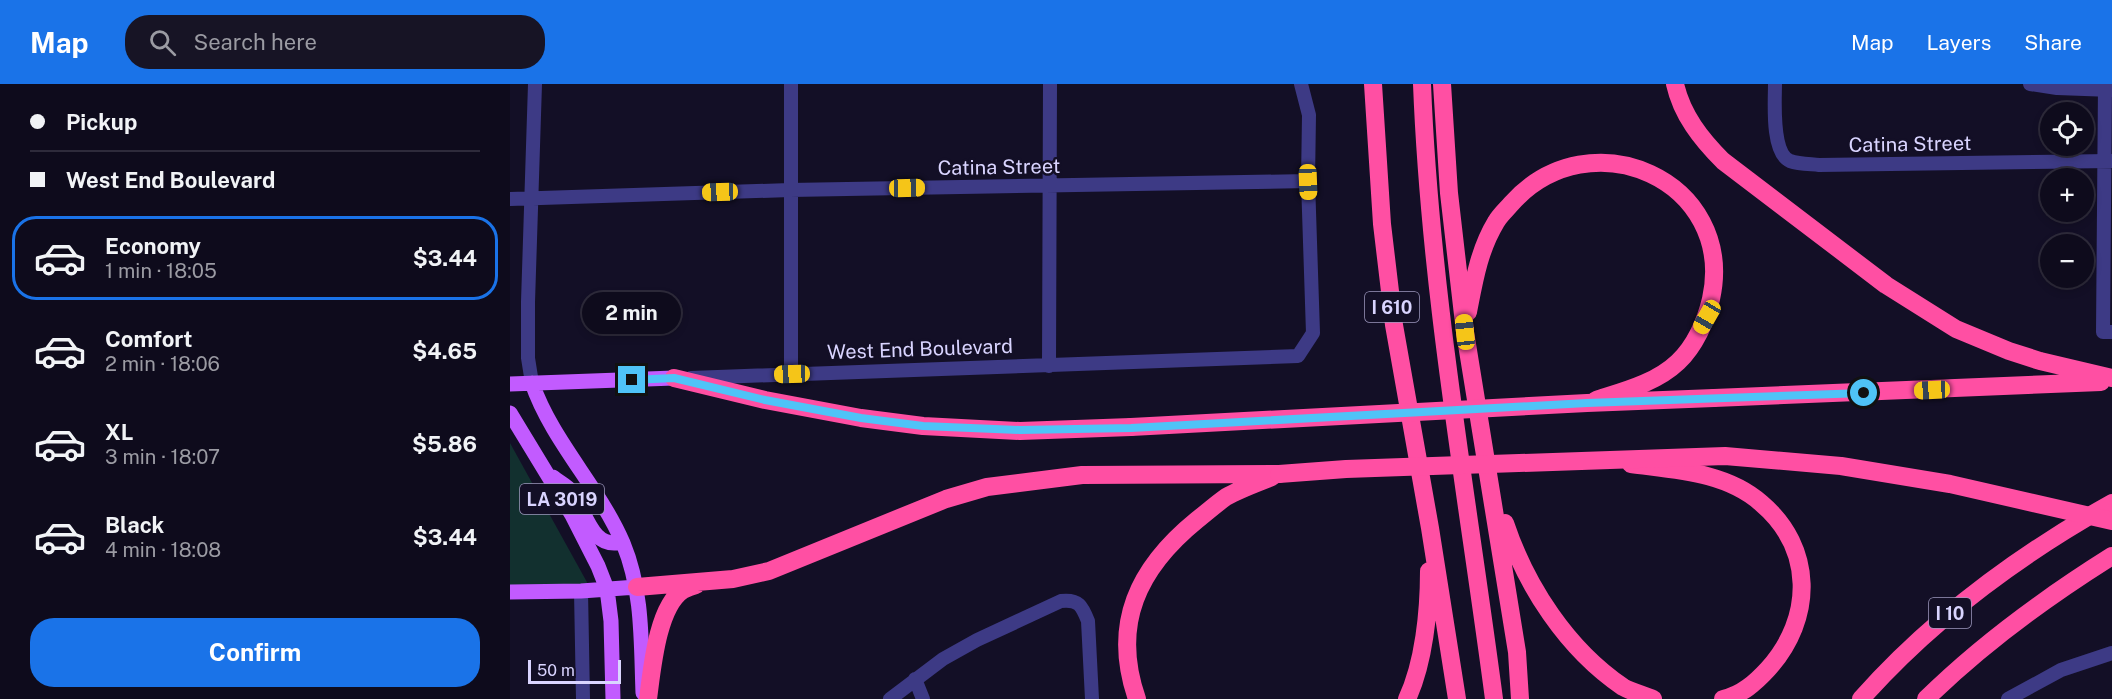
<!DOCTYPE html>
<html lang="en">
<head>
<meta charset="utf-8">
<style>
  :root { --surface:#0e0b1c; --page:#171425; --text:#f1f3f6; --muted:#9b9ba3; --line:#2e2b3b; --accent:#1a73e8 }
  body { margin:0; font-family:"Public Sans",sans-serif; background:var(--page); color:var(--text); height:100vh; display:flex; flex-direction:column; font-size:22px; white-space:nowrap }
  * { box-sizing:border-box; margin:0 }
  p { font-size:20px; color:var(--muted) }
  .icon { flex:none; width:33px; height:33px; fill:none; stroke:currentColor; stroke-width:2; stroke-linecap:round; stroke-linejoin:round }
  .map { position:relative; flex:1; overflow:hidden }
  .side { display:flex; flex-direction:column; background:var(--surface); width:510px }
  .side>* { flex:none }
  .top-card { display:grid; align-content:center; height:132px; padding:0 30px; background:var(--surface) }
  .fabs { position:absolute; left:1530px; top:18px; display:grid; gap:12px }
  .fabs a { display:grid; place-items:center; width:54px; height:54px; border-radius:50%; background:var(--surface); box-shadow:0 3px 9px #0003,0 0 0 2px var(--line); font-size:30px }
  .scale { position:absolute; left:18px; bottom:15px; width:93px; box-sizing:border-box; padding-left:6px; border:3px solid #d9d4ff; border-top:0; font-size:16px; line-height:21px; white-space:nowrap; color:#d9d4ff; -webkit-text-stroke:4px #130f26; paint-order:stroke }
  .end { position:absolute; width:27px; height:27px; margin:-14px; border:8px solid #4fc3f7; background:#111; box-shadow:0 0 0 3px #111 }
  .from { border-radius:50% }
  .bubble { position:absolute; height:42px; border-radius:21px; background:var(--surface); box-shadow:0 3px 9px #0003,0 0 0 2px var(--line); font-size:20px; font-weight:700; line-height:42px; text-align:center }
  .car { position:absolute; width:18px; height:36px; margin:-18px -9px; border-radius:8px; box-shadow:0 0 4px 2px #0007; background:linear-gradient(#f5c518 24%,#345 0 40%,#f5c518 0 76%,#345 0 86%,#f5c518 0) }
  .top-card b { display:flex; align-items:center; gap:21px; height:57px; font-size:22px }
  .top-card b+b { border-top:2px solid var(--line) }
  .top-card i { width:15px; height:15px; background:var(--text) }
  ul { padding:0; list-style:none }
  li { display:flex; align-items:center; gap:18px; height:84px; margin:0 12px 9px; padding:0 18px; border:3px solid transparent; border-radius:24px }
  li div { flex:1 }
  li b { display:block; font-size:22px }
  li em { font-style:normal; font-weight:700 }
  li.current { border-color:var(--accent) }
  li>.icon { width:54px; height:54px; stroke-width:1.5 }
  .cta { display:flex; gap:12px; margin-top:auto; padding:12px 30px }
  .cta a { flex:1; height:69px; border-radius:24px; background:var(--accent); color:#fff; font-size:24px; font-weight:700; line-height:69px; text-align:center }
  header { display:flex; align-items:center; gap:36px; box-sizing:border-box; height:84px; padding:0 30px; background:var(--accent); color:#fff }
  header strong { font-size:28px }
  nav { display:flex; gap:33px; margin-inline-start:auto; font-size:21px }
  .search { width:420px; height:54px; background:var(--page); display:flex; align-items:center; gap:15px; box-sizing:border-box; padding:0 21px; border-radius:24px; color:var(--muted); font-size:22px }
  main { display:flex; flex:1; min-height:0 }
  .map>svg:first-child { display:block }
</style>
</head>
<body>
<header>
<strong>Map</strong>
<div class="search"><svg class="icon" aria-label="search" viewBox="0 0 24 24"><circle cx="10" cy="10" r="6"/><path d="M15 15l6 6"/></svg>Search here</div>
<nav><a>Map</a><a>Layers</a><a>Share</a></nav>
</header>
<main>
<section class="side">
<div class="top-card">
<b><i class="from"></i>Pickup</b>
<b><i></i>West End Boulevard</b>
</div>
<ul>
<li class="current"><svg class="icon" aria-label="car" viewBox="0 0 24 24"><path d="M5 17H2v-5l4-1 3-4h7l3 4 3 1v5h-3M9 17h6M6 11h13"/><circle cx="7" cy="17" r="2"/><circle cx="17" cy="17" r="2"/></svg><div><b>Economy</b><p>1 min · 18:05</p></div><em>$3.44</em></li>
<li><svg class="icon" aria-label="car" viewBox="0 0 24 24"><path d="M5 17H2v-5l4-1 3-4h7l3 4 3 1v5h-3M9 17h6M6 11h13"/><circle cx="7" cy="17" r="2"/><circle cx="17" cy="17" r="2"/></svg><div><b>Comfort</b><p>2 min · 18:06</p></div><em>$4.65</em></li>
<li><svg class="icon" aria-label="car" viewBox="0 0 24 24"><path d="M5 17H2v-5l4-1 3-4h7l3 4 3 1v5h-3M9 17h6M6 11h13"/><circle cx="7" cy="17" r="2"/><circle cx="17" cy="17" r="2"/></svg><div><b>XL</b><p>3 min · 18:07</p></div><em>$5.86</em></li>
<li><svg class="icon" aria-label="car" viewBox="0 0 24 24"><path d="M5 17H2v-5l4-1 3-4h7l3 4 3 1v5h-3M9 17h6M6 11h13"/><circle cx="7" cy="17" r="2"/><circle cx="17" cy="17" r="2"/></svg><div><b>Black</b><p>4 min · 18:08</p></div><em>$3.44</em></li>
</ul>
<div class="cta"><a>Confirm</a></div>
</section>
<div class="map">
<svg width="1602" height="615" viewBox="0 0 1602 615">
  <rect width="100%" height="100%" fill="#130f26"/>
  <!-- green -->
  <path fill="#12302f" d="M 0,359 L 78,500 L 0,501 Z"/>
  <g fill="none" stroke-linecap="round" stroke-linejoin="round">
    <!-- minor -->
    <path stroke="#3d3a85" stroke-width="14" d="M 281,0 L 281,290
      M 1265,0 C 1265,17 1261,69 1280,77 C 1289,80 1300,80 1309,81 L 1602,77
      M 1520,0 L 1547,4 L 1602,6
      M 1595,0 L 1593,248 L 1602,248
      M 0,115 L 280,106 L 798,97
      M 539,282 L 540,0
      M 181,294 L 788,272 L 803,249 L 798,97 L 799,31 L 791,0
      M 22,299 L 18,274 L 18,218 L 25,0
      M 71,507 L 73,615
      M 405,595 L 413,615
      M 380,615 L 433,575 L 467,556 L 551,517 C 569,515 572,522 578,537 L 582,615
      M 1498,615 L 1551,586 L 1602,569"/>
    <!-- major -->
    <path stroke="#c25bff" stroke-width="15" d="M 22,299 C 42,357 89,403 113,459 C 133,507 131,558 133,609
      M 0,300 L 164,294
      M 0,329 L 62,431 L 88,482 L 97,505 L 101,537 L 103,615
      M 43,393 C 49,398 58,402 62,408 C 76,427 81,466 112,458
      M 0,508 L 71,507 L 127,503"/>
    <!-- highway -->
    <path stroke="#ff4fa3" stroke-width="18" d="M 863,0 L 872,140 L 884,241 L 920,444 L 947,615
      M 912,0 C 920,207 957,410 984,615
      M 932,0 L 939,109 L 955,248 L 1007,568 L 1010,615
      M 1165,0 C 1172,31 1191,55 1213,77 L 1376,201 L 1446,245 L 1499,267 L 1530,277 L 1602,294
      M 958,228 C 964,197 969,166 986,138 C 990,131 996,126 1001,120 C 1080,31 1227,97 1201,215 C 1196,237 1185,262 1168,278 C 1146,299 1114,307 1086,316
      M 164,294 L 255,316 L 351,334 L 413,342 L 510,347 L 621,343
      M 1204,314 L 1591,298
      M 1121,380 C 1165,386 1216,388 1251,419 C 1304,464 1304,534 1258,585 C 1246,598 1232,611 1213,615
      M 995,439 C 1016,502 1057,565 1113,603 C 1122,608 1134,611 1143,615
      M 127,503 L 223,495 L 259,487 L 436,415 L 477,403 L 572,391 L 769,390
      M 138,615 C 142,586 147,523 173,506 C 177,504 182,502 186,501
      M 627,615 C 601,540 628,484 687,436 C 696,429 706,420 716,413 C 730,405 747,399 762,393
      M 897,615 C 914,579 919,527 919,487
      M 1351,615 C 1422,535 1509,471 1602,419
      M 1416,615 C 1472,560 1535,514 1602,472"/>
    <!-- highway-bridge -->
    <path stroke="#ff4fa3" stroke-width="18" d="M 621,343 L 1077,319 L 1204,314
      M 769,390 L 836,385 L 1215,372 L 1331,382 L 1440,400 L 1602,437"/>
  </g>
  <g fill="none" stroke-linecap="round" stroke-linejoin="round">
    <!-- route -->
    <path stroke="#4fc3f7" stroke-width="8" d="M 122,296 L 164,294 L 255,316 L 351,334 L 413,342 L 510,346 L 621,344 L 1077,319 L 1354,309"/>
  </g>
  <g text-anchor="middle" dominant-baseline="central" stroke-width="5" stroke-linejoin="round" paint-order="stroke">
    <!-- shield labels -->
    <g fill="#130f26" stroke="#9e99be" stroke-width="1.5">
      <rect x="855" y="208" width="54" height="30" rx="4.5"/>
      <rect x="10" y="400" width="84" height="30" rx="4.5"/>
      <rect x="1419" y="514" width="42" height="30" rx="4.5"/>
    </g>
    <g font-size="18" font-weight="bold" fill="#d9d4ff">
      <text x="882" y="223">I 610</text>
      <text x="52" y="415">LA 3019</text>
      <text x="1440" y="529">I 10</text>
    </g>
    <!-- street labels -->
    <g font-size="20" fill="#d9d4ff" stroke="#130f26">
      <text transform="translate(1400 60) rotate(-1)">Catina Street</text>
      <text transform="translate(489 83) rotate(-1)">Catina Street</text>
      <text transform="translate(410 265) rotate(-2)">West End Boulevard</text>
    </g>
  </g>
</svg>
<div class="fabs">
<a><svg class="icon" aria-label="locate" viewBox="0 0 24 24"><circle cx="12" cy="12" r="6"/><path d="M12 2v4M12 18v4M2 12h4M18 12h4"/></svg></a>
<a>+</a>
<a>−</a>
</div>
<div class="scale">50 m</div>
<i class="end from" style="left:1354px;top:309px"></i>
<i class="end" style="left:122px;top:296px"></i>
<div class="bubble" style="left:72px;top:208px;width:99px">2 min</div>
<i class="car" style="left:798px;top:98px;rotate:178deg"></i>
<i class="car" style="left:397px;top:104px;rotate:89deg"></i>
<i class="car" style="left:210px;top:108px;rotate:268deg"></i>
<i class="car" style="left:1197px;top:233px;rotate:210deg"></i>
<i class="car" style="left:955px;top:248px;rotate:354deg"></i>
<i class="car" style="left:282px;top:290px;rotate:268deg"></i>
<i class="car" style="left:1422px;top:306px;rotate:267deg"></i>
</div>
</main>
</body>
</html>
